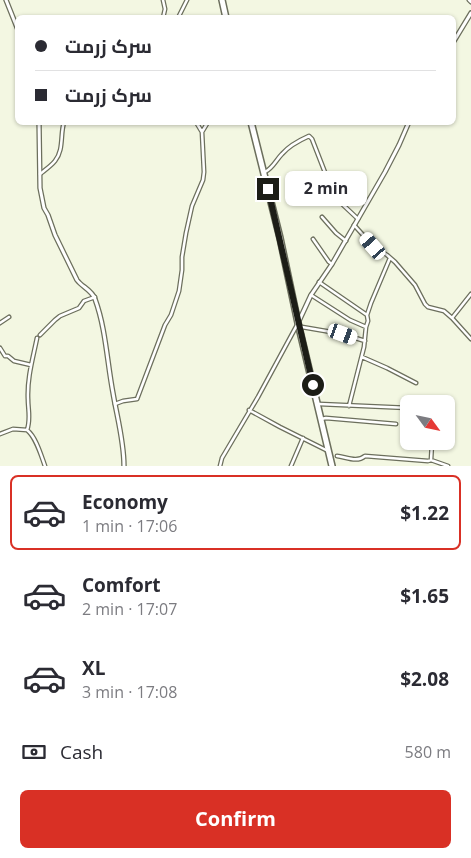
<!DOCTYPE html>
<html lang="en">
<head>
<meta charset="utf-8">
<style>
  :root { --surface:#fff; --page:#f7f7f7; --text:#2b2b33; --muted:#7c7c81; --line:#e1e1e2; --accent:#d93025 }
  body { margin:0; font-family:"Open Sans",Cairo,sans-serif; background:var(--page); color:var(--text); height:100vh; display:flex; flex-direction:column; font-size:19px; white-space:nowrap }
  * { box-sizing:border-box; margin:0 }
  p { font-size:16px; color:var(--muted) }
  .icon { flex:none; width:28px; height:28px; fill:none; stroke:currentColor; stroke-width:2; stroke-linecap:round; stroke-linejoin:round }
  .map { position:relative; height:466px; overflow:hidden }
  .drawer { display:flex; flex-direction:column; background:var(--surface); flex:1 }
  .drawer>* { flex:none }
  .top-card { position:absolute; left:15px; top:15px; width:441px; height:110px; border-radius:8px; box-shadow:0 1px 4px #0004; display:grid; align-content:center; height:110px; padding:0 20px; background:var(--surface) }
  .needle { width:32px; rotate:123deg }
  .buttons { position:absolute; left:400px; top:395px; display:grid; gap:10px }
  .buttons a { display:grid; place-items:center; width:55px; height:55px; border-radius:8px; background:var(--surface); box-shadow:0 1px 4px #0004; font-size:25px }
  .end { position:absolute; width:22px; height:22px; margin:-11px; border:6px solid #1c1d16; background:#fff; box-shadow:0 0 0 2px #fff }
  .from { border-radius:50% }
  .bubble { position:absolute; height:35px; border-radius:8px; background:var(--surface); box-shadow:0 1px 4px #0004; font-size:16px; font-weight:700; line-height:35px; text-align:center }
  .car { position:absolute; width:15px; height:30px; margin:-15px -8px; border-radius:6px; box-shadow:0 0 4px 1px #0007; background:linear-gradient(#fff 24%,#345 0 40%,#fff 0 76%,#345 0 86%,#fff 0) }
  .top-card b { display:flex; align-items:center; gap:18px; height:48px; font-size:19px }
  .top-card b+b { border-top:1px solid var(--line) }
  .top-card i { width:12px; height:12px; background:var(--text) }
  ul { padding:9px 0 0; list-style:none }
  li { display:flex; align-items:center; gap:15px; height:75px; margin:0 10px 8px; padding:0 10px; border:2px solid transparent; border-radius:8px }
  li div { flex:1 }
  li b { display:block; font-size:19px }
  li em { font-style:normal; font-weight:700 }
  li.selected { border-color:var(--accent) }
  li>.icon { width:45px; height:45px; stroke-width:1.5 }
  .pay { display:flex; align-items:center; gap:12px; height:55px; padding:0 20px; font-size:19px }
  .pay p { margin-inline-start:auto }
  .primary-button { display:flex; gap:10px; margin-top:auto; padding:10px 20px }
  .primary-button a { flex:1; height:58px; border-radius:8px; background:var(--accent); color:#fff; font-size:20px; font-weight:700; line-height:58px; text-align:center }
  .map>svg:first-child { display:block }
</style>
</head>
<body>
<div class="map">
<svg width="471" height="466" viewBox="0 0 471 466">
  <rect width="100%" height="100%" fill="#f3f7e2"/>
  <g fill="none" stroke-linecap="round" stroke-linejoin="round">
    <defs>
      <path id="minor" d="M 163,0 L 165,9 L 163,18
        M 469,0 L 471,2
        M 178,18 L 187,0
        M 202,132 L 208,122
        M 265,172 C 273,168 276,160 282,154 C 288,147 300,140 309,136 L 312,139 L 326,175 L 338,198 L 341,203 L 358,219
        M 40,174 C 45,170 51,166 55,161 C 64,150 60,135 64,122
        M 322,217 L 336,233 L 346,241
        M 354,225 L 373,246 L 387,255 L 395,262 L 415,285 L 425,304 L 428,307 L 444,311 L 452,318 L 471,339
        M 313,239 L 329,262 L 332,264
        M 319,282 L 367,315
        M 311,295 L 350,320 L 366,327
        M 452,318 L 471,294
        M 0,323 L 9,317
        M 300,328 L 302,327 L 343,334 L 365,341
        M 40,335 L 55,320 L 60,316 L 79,308 L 84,301 L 95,297
        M 37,338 C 33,358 27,378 28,399 C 28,410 31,419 27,430 C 36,437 41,455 45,466
        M 0,348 L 5,356 L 8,356 L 14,361 L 31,365
        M 362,357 L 387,368 L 416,383
        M 115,404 L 123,401 L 137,399 L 165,325 L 171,315 L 179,291 L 182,270 L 182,257 L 186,233 L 192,206 L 203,180 L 204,172 L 202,132 L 196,122
        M 319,404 L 409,408
        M 349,406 L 364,347 L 366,327 L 368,321 L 367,315 L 371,303 L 390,258
        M 249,410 L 280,427 L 328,451
        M 321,419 L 326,418 L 396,424
        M 0,434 L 13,429 L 27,430
        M 428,441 L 428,442 L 432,443 L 431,460
        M 337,456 C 346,457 357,463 365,456 L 428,461 L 431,460 L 448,466
        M 220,466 L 222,458 L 258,397 L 297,325
        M 291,466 L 303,438"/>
      <path id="tertiary" d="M 6,0 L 18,30
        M 454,41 L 471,13
        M 39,122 L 40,188 L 44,208 L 48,215 L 55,235 L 77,280 C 82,287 92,290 95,299 C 106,329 107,362 113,393 C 117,417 124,441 124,466
        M 298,323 L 311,295 L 332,264 L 385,172 L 399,145 L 409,122"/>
      <path id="trunk" d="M 222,0 L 226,18
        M 251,122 L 280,238 L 298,323 L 332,466"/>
    </defs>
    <!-- minor casing -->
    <use href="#minor" stroke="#6c6f5d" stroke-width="5"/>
    <!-- tertiary casing -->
    <use href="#tertiary" stroke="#6c6f5d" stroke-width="5.5"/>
    <!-- trunk casing -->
    <use href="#trunk" stroke="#6c6f5d" stroke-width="8"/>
    <!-- minor -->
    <use href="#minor" stroke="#fff" stroke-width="2.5"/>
    <!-- tertiary -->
    <use href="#tertiary" stroke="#fff" stroke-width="3"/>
    <!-- trunk -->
    <use href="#trunk" stroke="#fff" stroke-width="5"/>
  </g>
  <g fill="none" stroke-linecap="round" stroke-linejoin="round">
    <!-- route -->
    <path stroke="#1c1d16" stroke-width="6" d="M 268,189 L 313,385"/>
  </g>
</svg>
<div class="buttons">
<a><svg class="needle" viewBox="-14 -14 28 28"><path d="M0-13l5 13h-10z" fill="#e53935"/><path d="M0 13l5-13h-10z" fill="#7c7c81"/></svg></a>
</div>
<i class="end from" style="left:313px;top:385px"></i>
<i class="end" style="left:268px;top:189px"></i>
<div class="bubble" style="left:285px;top:171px;width:82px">2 min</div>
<i class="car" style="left:373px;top:246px;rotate:319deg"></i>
<i class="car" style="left:343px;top:334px;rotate:110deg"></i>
<div class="top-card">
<b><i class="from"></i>سرک زرمت</b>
<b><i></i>سرک زرمت</b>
</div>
</div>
<section class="drawer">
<ul>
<li class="selected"><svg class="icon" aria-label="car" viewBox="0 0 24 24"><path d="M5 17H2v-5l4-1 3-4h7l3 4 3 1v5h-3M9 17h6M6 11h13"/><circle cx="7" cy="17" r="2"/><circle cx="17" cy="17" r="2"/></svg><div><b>Economy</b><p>1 min · 17:06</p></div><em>$1.22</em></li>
<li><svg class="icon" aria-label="car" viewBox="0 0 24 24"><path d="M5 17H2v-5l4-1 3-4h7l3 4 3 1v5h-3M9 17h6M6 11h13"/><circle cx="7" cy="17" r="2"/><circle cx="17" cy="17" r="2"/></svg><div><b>Comfort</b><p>2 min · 17:07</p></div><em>$1.65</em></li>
<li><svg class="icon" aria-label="car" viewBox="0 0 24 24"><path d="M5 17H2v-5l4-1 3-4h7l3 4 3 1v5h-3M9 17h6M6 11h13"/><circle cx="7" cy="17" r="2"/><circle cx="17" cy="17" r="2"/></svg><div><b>XL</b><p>3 min · 17:08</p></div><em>$2.08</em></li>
</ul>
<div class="pay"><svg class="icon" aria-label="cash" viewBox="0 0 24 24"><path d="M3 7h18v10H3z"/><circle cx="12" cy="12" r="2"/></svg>Cash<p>580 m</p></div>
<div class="primary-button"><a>Confirm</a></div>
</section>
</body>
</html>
